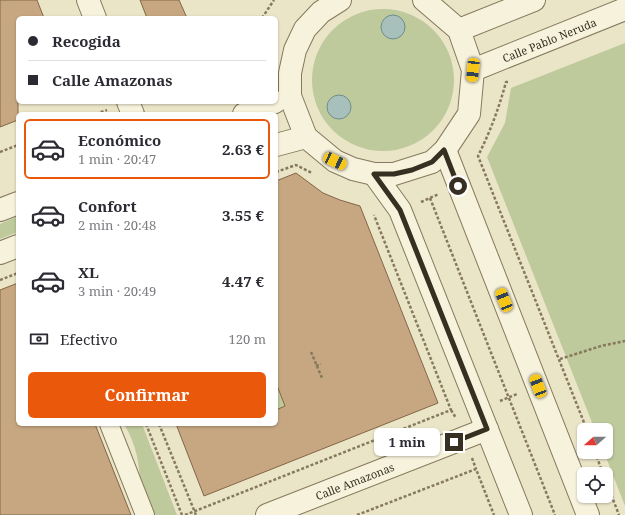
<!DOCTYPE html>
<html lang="es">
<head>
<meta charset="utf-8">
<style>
  :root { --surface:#fff; --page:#f2f2f3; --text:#2b2b33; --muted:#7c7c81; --line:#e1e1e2; --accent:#ea580c }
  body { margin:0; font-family:"Noto Serif",serif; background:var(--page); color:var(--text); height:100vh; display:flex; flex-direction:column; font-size:15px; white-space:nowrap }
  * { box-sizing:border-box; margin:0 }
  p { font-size:13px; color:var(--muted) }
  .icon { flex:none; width:22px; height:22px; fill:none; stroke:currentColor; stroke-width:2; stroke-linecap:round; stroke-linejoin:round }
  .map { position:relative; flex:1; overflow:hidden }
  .details { position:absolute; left:16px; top:112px; width:262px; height:314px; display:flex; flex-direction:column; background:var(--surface); border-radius:6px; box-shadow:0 1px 3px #0004 }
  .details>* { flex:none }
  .hud { position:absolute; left:16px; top:16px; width:262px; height:88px; border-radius:6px; box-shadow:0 1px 3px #0004; display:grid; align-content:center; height:88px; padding:0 12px; background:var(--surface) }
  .needle { width:26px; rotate:249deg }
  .buttons { position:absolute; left:577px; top:423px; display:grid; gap:8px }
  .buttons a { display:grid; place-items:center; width:36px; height:36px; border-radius:6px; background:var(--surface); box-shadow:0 1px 3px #0004; font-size:20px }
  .end { position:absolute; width:18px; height:18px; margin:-9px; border:5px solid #372f21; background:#fff; box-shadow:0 0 0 2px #fff }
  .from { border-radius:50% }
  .bubble { position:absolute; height:28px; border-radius:6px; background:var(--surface); box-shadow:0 1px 3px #0004; font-size:13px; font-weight:700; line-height:28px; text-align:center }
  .car { position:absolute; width:12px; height:24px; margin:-12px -6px; border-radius:5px; box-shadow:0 0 3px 1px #0007; background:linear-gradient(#f5c518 24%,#345 0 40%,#f5c518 0 76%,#345 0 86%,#f5c518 0) }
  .hud b { display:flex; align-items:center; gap:14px; height:38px; font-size:15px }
  .hud b+b { border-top:1px solid var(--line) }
  .hud i { width:10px; height:10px; background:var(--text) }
  ul { padding:7px 0 0; list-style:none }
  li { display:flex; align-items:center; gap:12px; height:60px; margin:0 8px 6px; padding:0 4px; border:2px solid transparent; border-radius:6px }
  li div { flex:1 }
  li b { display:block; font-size:15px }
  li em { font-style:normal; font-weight:700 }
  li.active { border-color:var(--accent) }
  li>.icon { width:36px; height:36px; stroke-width:1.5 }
  .pay { display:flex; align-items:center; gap:10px; height:44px; padding:0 12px; font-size:15px }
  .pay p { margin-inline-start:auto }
  .primary-button { display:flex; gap:8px; margin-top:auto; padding:8px 12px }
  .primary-button a { flex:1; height:46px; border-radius:6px; background:var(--accent); color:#fff; font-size:16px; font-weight:700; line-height:46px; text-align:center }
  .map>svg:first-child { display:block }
</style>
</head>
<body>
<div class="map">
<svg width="625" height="515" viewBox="0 0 625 515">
  <rect width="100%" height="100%" fill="#ebe5c8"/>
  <!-- green -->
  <path fill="#bec99c" d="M312 80a71 71 0 1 1 142 0a71 71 0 1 1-142 0Z
    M 625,43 L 625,506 L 604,452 L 606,452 L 606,430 L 595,430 L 487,157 L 505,123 L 511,88 Z
    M 18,216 L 18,232 L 0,239 L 0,224 Z
    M 276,383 L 285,406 L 276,410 Z
    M 124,424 L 142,424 L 177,515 L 148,515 C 140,495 141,477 137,456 C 134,444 130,434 124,424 Z"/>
  <!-- water -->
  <path fill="#a8c0bc" stroke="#708d8a" d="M381 27a12 12 0 1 1 24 0a12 12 0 1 1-24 0Z
    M327 107a12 12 0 1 1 24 0a12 12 0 1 1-24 0Z"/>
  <!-- building -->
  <path fill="#c6a781" stroke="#836646" d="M 0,0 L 37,0 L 44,18 L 18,18 L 18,120 L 0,127 Z
    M 140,0 L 179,0 L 187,18 L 147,18 Z
    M 296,173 L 323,193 L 340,200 L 360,206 L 438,403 L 204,496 L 176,424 L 276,424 L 276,410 L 285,406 L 276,383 L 276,181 Z
    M 18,283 L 18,424 L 95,424 L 131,515 L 0,515 L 0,290 Z"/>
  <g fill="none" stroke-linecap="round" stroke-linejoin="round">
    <defs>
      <path id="pedestrian" d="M 109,424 L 145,515"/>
      <g id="minor">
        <path d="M 88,0 L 95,18"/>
        <path d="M 340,0 L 321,12 L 305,29 L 295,50 L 290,73 L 290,96 L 306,137 L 335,161 L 353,169 L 374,174 L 394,174 L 432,162 L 445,150 L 469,114 L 473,70 L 459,30 L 424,0"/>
        <path d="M 459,30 L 534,0"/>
        <path id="s1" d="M 473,70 L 625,9"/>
        <path d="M 128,102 L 133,114"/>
        <path d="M 244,114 L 275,102"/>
        <path d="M 276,145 L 306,137"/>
        <path d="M 445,150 L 588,515"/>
        <path d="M 374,174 L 400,210 L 521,515"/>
        <path d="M 0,210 L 18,203"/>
        <path d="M 0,253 L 18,246"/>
        <path id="s2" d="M 267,515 L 487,429"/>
      </g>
    </defs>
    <!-- pedestrian casing -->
    <use href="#pedestrian" stroke="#86795e" stroke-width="20"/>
    <!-- minor casing -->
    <use href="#minor" stroke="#86795e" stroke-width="24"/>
    <!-- path -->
    <path stroke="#86795e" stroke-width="2.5" stroke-dasharray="3 2" stroke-linecap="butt" d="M 262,18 L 274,0
      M 508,82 L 506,82 C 499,108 490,132 478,156 L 587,430
      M 96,114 L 107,110
      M 0,152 L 18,145
      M 276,172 L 296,165 L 312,173
      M 430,198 L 555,515
      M 421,202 L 439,194
      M 276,261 L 277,265
      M 0,280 L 18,273
      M 311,352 L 322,378
      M 560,359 L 601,346 L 625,341
      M 316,366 L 321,364
      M 500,401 L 517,394
      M 451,410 L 456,418
      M 146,424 L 182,515
      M 159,424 L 196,515
      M 595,452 L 603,474
      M 472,458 L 476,469
      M 606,481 L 619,515
      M 185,515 L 451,410 L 374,215
      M 357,515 L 476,469 L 494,515"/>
    <!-- pedestrian -->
    <use href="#pedestrian" stroke="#f6f2db" stroke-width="18"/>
    <!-- minor -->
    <use href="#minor" stroke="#f6f2db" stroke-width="22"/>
  </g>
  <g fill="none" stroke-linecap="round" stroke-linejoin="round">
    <!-- route -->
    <path stroke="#372f21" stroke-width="5" d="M 454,442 L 487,429 L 400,210 L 374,174 L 394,174 L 412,170 L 432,162 L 444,150 L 458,186"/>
  </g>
  <g text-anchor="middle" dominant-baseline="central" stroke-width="4" stroke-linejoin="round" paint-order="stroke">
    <!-- street labels -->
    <g font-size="11" fill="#372f21" stroke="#f3efd7">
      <text stroke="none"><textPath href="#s1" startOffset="82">Calle Pablo Neruda</textPath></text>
      <text stroke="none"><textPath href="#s2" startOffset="94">Calle Amazonas</textPath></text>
    </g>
  </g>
</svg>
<div class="buttons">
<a><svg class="needle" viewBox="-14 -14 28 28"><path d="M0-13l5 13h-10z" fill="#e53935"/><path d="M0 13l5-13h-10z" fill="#7c7c81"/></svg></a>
<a><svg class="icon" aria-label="locate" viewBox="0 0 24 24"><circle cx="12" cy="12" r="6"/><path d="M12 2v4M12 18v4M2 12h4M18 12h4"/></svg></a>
</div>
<i class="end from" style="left:458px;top:186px"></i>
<i class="end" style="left:454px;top:442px"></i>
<div class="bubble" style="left:374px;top:428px;width:66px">1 min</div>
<i class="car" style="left:473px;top:70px;rotate:186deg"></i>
<i class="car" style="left:335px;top:161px;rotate:115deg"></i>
<i class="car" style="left:504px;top:300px;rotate:338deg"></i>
<i class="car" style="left:538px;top:386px;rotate:339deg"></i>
<div class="hud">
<b><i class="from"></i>Recogida</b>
<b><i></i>Calle Amazonas</b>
</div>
<section class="details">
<ul>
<li class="active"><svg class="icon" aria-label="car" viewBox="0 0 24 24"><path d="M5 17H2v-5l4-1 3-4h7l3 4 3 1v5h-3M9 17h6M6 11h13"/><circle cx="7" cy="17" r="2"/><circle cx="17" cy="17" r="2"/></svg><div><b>Económico</b><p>1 min · 20:47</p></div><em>2.63 €</em></li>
<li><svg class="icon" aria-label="car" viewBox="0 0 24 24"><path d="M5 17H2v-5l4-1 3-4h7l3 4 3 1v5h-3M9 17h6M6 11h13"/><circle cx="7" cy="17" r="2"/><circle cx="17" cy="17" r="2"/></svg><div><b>Confort</b><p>2 min · 20:48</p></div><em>3.55 €</em></li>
<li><svg class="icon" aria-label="car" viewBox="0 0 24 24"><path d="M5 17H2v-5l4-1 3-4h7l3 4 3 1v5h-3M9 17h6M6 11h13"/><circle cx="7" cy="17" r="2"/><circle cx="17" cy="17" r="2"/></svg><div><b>XL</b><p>3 min · 20:49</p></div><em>4.47 €</em></li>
</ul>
<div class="pay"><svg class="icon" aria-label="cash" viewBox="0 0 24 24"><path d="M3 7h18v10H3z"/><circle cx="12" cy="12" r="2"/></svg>Efectivo<p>120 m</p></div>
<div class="primary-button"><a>Confirmar</a></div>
</section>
</div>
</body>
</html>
